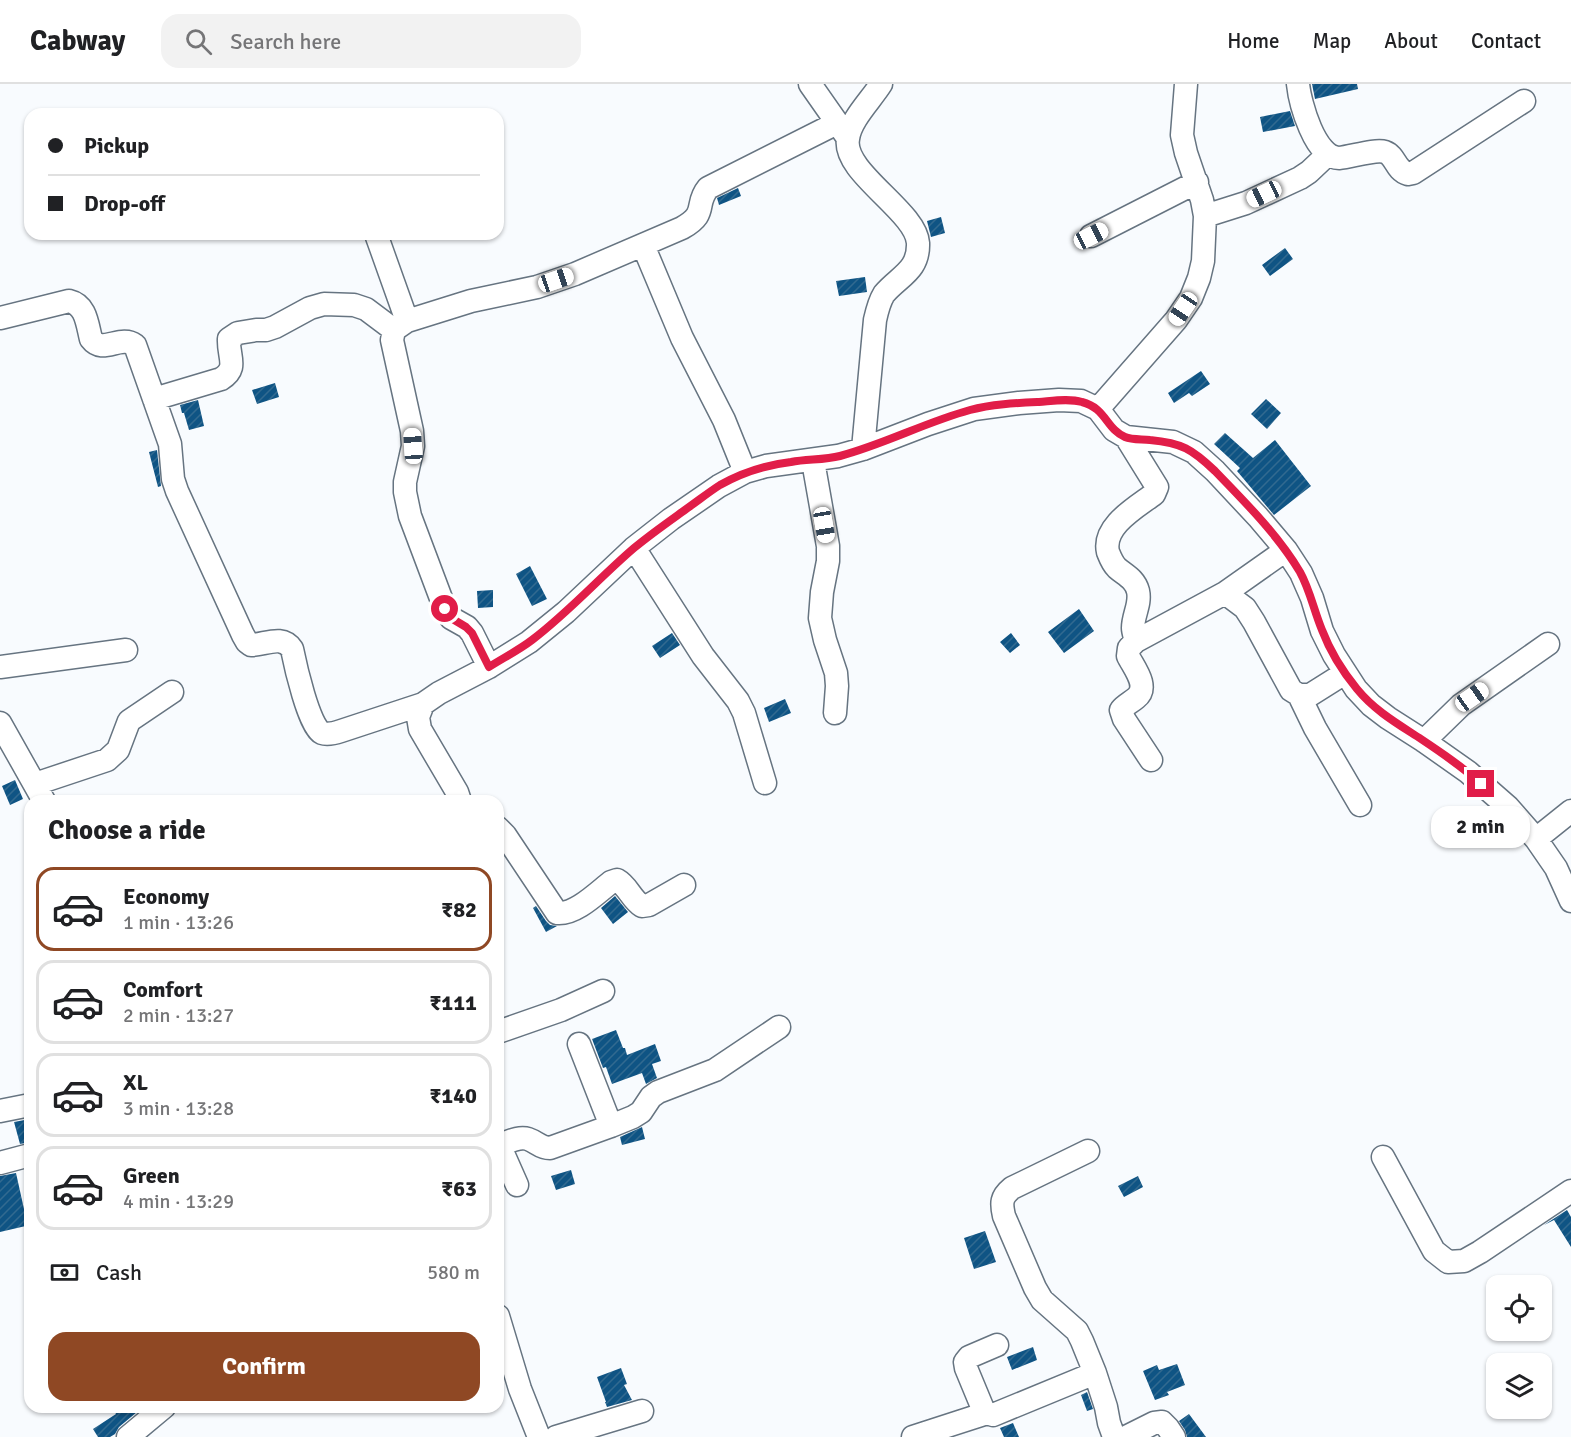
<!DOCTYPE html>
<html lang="en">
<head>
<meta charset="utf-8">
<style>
  :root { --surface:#fff; --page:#f2f2f2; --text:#202124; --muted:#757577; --line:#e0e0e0; --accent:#8f4824 }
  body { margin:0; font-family:Signika,sans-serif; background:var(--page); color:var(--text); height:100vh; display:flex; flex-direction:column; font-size:22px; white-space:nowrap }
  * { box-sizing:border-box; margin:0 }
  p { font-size:20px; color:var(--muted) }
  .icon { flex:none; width:33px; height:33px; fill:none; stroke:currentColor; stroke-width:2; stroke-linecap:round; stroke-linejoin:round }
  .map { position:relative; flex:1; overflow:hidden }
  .drawer { position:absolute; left:24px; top:711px; width:480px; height:618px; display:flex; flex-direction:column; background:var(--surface); border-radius:18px; box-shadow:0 2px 4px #0004 }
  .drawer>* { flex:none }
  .hud { position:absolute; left:24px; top:24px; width:480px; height:132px; border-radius:18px; box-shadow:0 2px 4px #0004; display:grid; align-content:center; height:132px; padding:0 24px; background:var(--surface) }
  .controls { position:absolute; left:1486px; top:1191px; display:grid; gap:12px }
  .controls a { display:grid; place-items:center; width:66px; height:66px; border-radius:12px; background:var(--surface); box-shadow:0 2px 4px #0004; font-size:30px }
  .end { position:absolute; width:27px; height:27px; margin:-14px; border:8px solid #e11d48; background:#fff; box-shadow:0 0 0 3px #fff }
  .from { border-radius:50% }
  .bubble { position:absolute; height:42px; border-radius:18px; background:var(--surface); box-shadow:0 2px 4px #0004; font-size:20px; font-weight:800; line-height:42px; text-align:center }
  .car { position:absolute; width:18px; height:36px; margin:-18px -9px; border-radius:8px; box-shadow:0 0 4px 2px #0007; background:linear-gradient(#fff 24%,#345 0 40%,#fff 0 76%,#345 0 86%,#fff 0) }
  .hud b { display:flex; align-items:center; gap:21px; height:57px; font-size:22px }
  .hud b+b { border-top:2px solid var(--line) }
  .hud i { width:15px; height:15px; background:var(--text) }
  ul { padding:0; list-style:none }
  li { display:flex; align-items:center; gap:18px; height:84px; margin:0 12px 9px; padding:0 12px; border:3px solid var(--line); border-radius:18px }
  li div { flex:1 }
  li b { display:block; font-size:22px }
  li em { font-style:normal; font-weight:800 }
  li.selected { border-color:var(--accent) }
  li>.icon { width:54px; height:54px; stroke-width:1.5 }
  h2 { padding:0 24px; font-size:27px; line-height:72px }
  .pay { display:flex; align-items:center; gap:15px; height:66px; padding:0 24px; font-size:22px }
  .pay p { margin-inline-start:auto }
  .action { display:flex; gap:12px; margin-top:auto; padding:12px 24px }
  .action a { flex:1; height:69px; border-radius:18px; background:var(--accent); color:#fff; font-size:24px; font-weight:800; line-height:69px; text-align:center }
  header { display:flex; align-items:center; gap:36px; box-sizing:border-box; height:84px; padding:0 30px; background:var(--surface); border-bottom:2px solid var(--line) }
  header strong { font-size:28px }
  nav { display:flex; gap:33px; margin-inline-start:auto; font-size:21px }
  .search { width:420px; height:54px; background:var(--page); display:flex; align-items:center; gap:15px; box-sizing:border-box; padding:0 21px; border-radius:18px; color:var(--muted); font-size:22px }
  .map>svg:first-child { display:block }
</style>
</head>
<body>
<header>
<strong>Cabway</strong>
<div class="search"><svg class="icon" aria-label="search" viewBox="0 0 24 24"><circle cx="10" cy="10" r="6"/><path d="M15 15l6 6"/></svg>Search here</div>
<nav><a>Home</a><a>Map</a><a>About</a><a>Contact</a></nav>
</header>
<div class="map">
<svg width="1571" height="1353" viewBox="0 0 1571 1353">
  <defs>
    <pattern id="building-hatch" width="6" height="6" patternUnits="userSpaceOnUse" patternTransform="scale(1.5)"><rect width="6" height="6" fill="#0f5484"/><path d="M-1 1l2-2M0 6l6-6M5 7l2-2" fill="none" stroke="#326a90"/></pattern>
  </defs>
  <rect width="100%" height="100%" fill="#f8fbfe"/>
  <!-- building -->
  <path fill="url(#building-hatch)" d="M 1312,0 L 1357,0 L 1358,5 L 1315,15 Z
    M 1290,27 L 1295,42 L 1263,48 L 1260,33 Z
    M 738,104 L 741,112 L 719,121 L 717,114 Z
    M 941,133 L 945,149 L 931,153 L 927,137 Z
    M 1285,164 L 1293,175 L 1270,192 L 1262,181 Z
    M 865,193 L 867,208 L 839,212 L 836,197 Z
    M 1201,287 L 1210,300 L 1192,312 L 1189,309 L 1174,319 L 1168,309 Z
    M 275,299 L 279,313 L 257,320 L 252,306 Z
    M 1266,315 L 1281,329 L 1267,345 L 1251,330 Z
    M 198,316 L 204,342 L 189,346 L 184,329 L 182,329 L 180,321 Z
    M 1225,349 L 1253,374 L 1275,356 L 1311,402 L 1274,431 L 1237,387 L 1240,384 L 1214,360 Z
    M 157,366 L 161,402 L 158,403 L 149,368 Z
    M 530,482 L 547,515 L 532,522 L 516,490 Z
    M 493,506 L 493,523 L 478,524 L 477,507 Z
    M 1079,525 L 1094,547 L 1064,569 L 1048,548 Z
    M 672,549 L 680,561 L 660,574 L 652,562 Z
    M 1011,549 L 1020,561 L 1010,569 L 1000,558 Z
    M 785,615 L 791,629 L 769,638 L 764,624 Z
    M 15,696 L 23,715 L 10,721 L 2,702 Z
    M 615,812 L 628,828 L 613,840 L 601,824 Z
    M 536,822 L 546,837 L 550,841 L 557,842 L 546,848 L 533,824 Z
    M 616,946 L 623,964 L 625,964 L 627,971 L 655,960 L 661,977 L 652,980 L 657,994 L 646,1000 L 642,989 L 612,1000 L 606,983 L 603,984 L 592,955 Z
    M 30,1035 L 30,1058 L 20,1060 L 14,1038 Z
    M 642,1043 L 645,1055 L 622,1061 L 620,1053 Z
    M 571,1086 L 575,1100 L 556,1106 L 551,1092 Z
    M 16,1089 L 24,1125 L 30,1123 L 30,1141 L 0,1148 L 0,1092 Z
    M 1138,1092 L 1143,1103 L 1124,1113 L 1118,1102 Z
    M 1567,1126 L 1571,1133 L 1571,1163 L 1554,1136 L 1544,1141 Z
    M 985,1147 L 996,1178 L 974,1185 L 964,1154 Z
    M 1033,1263 L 1037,1276 L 1012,1286 L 1007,1273 Z
    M 1177,1280 L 1185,1301 L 1167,1308 L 1169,1311 L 1155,1316 L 1143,1287 L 1157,1281 L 1159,1286 Z
    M 621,1284 L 627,1300 L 624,1301 L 632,1316 L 607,1323 L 605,1318 L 606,1318 L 597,1293 Z
    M 1087,1308 L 1093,1325 L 1087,1327 L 1081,1311 Z
    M 125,1323 L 143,1323 L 119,1343 L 115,1350 L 110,1353 L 98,1353 L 93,1345 L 116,1330 L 115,1328 Z
    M 1189,1330 L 1206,1353 L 1187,1353 L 1185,1346 L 1179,1337 Z
    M 1013,1339 L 1019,1353 L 1004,1353 L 1000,1344 Z"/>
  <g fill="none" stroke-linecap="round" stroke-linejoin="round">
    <defs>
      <path id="minor" d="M 810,0 L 845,50
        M 1298,0 C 1300,19 1315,74 1339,74 C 1351,73 1375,65 1385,68 C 1396,72 1395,86 1408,90 L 1413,89 L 1524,17
        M 1205,132 L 1246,119 L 1300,94 L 1309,88 L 1327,71
        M 376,150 L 407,237
        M 1091,152 L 1197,98
        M 643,161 L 682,254 L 724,336 L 745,388
        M 0,234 L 69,217 C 86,221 87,239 91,255 C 103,271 120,250 135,261 L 170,360 L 173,395 L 177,407 L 243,551 L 247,558 L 251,561 C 265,561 282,550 292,565 C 295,580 309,643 322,649 C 328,651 335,649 341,647 L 423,620
        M 154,315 L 221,295 C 239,284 228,273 229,255 L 238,249 L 256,246 L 266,246 L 275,243 L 310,224 L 324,220 L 354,221 L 366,225 L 394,246
        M 1098,325 L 1176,236 L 1191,214 L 1199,194 L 1203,177 L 1205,132 L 1202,116 L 1186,69 L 1182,51 L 1186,0
        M 1126,353 L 1157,403 L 1154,410 C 1137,423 1102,442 1108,468 C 1110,473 1112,479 1117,484 C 1125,491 1135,495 1138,507 C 1141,520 1133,531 1133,544 C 1133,548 1135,553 1136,557
        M 863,365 L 875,236 C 877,227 879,218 884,210 C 899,192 919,187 918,159 C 916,127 842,88 848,55 C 850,36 871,16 881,0
        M 813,377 L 828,462 L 828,477 L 822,508 L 820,534 L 825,556 L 836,589 L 837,602 L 835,629
        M 634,464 L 703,572 L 738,617 L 744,629 L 765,699
        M 1225,509 L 1245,524 L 1254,538 L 1291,606 L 1299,611 L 1310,611 L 1345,589
        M 0,583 L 126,566
        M 489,583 L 472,549 L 467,543 L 451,534 L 445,525 L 410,432 L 405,408 L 405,398 L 413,362 L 412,347 L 392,256 L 394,246 L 407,237 L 471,217 L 537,203 L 575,190 L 682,144 C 709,129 694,121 708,104 L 837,39
        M 1299,611 L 1315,644 L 1360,721
        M 0,639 L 44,717
        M 1424,657 L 1461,621 L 1548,560
        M 1151,676 L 1124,635 L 1121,626 C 1125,621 1130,619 1136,614 C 1150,603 1134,584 1128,572 L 1129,564 L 1136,557 L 1225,509 L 1286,466
        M 35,700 L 107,676 L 118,666 L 129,637 L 172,608
        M 460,717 L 457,708 L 420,645 L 418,633 L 423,620 L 439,609 L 489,583 L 529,558 L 566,528 L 634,464 L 671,435 L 719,402 L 745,388 L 766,382 L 838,372 L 863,365 L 928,340 L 974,325 L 1019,319 L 1059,316 L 1081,317 L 1098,325 L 1114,346 L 1126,353 L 1173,358 L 1194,368 L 1215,387 L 1258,433 L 1286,466 L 1301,489 L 1312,514 L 1322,547 L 1334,571 L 1356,605 L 1371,621 L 1388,634 L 1424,657 L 1468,688 L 1508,723 L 1536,755 L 1556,784 L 1571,817
        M 498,744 L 505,751 L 557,829 C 575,831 597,809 611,798 L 617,796 C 628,802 631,815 642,822 L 649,821 L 684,801
        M 1536,755 L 1571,727
        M 498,948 L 561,926 L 603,907
        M 579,960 L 611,1042
        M 0,1027 L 30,1021
        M 498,1058 L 517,1101
        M 499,1061 C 508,1058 519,1052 528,1055 C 537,1058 540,1064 550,1064 L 611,1042 L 633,1033 L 641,1028 L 651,1013 L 658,1008 L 715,986 L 779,943
        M 1088,1067 L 1012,1104 C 1001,1113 1001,1119 1004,1132 L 1035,1204 L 1042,1216 L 1077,1247 L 1082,1257 L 1095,1289 L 1106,1323 L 1109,1339 L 1113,1350 L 1118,1353
        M 1383,1073 L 1434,1167 L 1448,1178 L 1464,1177 L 1480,1168 L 1571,1107
        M 0,1079 L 30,1071
        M 498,1232 L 520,1305 L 539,1353
        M 997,1261 L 969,1273 L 965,1278 L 966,1284 L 983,1325 L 987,1329 L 993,1331 L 1095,1289
        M 128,1353 L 164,1323
        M 556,1353 L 642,1327
        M 913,1353 L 987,1329
        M 1126,1353 L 1154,1339 L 1162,1338 L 1168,1344 L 1174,1353"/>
    </defs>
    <!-- minor casing -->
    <use href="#minor" stroke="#667481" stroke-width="25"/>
    <!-- minor -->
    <use href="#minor" stroke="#fff" stroke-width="22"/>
  </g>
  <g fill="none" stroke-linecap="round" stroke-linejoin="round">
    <!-- route -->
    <path stroke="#e11d48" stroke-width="8" d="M 445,525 L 451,534 L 466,543 L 472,549 L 489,583 C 503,574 519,566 532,556 C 569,528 599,494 634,464 C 652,449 671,436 689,423 C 699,416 709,408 720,401 C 743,388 765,381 791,378 C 808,375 824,376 840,372 C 885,360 926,338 970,326 C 992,320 1017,319 1039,318 C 1052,317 1069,314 1082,318 C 1106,324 1106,345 1125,353 C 1132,356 1142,355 1150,356 C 1182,359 1192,365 1215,387 C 1245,418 1278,451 1300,488 C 1310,506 1314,527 1322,546 C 1330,567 1343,588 1357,605 C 1375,627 1398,640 1421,655 C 1442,669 1463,683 1481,700"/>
  </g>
</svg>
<div class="controls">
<a><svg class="icon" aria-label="locate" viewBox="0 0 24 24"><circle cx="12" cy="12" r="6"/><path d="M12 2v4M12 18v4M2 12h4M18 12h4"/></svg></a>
<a><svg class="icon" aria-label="layers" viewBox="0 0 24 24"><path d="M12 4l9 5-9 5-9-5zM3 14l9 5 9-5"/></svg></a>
</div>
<i class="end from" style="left:445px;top:525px"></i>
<i class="end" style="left:1481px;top:700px"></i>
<div class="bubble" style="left:1431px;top:722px;width:99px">2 min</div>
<i class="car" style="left:1264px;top:110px;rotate:245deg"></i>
<i class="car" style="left:1091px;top:152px;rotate:63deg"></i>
<i class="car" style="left:556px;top:196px;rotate:71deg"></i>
<i class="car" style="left:1183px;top:225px;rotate:214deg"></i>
<i class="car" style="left:413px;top:362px;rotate:356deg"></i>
<i class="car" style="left:824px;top:441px;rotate:170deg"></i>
<i class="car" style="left:1472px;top:613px;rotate:55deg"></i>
<div class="hud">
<b><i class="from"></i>Pickup</b>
<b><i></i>Drop-off</b>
</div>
<section class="drawer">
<h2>Choose a ride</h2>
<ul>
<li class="selected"><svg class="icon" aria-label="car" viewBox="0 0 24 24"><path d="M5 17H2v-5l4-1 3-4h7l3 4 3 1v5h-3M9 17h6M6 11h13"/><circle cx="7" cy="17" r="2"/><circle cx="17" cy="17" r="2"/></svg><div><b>Economy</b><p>1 min · 13:26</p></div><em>₹82</em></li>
<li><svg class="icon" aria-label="car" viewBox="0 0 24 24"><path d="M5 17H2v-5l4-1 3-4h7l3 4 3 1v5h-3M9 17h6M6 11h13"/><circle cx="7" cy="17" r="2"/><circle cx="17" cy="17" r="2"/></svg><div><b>Comfort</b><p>2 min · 13:27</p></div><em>₹111</em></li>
<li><svg class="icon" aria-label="car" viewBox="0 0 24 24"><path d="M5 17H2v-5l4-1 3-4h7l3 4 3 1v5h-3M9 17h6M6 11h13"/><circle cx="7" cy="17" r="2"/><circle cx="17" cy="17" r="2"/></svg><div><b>XL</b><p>3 min · 13:28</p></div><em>₹140</em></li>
<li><svg class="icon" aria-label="car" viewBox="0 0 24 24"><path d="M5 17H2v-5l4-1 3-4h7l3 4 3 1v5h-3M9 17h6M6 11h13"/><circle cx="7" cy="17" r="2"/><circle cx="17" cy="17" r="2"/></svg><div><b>Green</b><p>4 min · 13:29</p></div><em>₹63</em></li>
</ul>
<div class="pay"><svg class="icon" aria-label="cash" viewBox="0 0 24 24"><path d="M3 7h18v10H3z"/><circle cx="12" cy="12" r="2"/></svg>Cash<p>580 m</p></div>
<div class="action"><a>Confirm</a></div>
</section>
</div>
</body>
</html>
